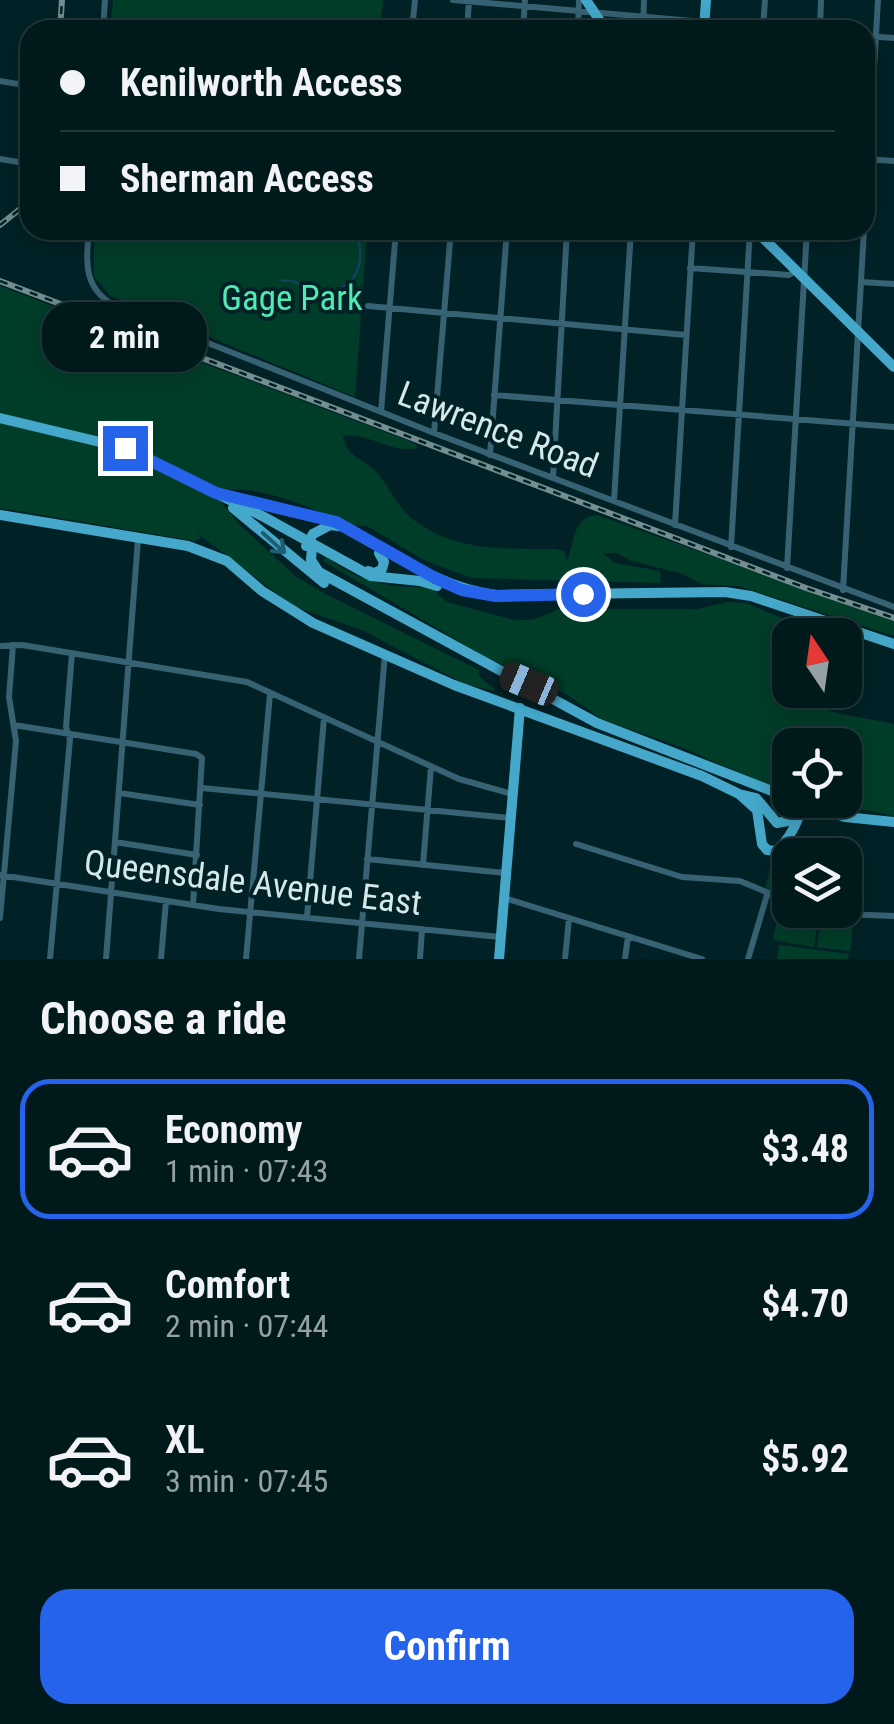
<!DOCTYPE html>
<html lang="en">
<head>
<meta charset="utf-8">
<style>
  :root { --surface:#001a1c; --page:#0e2729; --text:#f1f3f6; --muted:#95a1a3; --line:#22383b; --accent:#2563eb }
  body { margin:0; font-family:"Roboto Condensed",sans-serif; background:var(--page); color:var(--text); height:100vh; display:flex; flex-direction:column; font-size:38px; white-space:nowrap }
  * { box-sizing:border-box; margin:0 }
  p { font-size:32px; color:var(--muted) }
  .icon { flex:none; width:55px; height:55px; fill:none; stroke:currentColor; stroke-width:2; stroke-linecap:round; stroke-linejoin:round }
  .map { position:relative; height:959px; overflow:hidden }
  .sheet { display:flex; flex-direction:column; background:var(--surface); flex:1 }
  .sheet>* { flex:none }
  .hud { position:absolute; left:20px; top:20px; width:855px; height:220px; border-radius:30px; box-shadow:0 5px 25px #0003,0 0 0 2px var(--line); display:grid; align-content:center; height:220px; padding:0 40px; background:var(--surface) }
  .needle { width:65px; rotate:347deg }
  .tools { position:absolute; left:772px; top:618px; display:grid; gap:20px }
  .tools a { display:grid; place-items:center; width:90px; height:90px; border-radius:20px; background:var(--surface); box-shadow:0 5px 25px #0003,0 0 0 2px var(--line); font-size:50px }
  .end { position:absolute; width:45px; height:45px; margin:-22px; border:12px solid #2563eb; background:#fff; box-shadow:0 0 0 5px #fff }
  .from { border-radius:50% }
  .bubble { position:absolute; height:70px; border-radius:30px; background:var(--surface); box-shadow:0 5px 25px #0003,0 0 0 2px var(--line); font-size:32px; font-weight:700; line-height:70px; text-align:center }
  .car { position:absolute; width:30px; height:60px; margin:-30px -15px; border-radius:12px; box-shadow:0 0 8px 2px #0007; background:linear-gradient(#222 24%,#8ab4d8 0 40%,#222 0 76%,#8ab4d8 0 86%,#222 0) }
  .hud b { display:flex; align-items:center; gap:35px; height:95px; font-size:38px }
  .hud b+b { border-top:2px solid var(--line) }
  .hud i { width:25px; height:25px; background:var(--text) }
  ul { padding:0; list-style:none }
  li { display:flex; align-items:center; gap:30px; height:140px; margin:0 20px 15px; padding:0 20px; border:5px solid transparent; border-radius:30px }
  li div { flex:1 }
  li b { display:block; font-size:38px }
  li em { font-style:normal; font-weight:700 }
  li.on { border-color:var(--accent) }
  li>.icon { width:90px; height:90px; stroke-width:1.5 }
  h2 { padding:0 40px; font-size:45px; line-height:120px }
  .primary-button { display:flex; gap:20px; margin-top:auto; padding:20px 40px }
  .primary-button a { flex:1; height:115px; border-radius:30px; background:var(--accent); color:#fff; font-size:40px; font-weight:700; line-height:115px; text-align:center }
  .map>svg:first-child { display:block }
</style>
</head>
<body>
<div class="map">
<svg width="894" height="959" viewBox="0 0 894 959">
  <rect width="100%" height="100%" fill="#002226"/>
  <!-- green -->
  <path fill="#003d29" d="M 113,0 L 383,0 L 380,30 L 110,30 Z
    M 94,230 L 367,230 L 355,397 L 110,296 L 94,276 Z
    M 0,286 L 414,443 L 418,448 C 391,454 369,432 343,436 C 346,458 366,459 378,474 C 388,486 395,502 406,513 C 446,552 504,549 555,549 L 564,551 L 567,560 C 576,542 571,518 597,515 L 894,621 L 894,636 L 739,586 L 701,584 L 683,574 L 632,561 L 617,553 L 602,553 L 615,563 L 660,571 L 661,583 L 472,578 L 424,560 L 367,526 L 352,525 C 313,510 266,485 224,490 L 221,502 L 240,525 L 295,576 L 327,595 L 479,670 L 479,676 L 496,691 L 467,685 L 362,630 L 293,606 L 197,533 L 201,538 L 195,541 L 0,508 Z
    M 327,557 C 355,581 393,590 430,586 L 446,602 L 515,620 L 532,620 L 560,609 L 697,609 L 728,602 L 746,603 L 796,624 L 802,635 L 790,635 L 790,690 L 796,690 L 798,701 L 837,713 L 894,724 L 894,816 L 818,800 L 845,800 L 845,745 L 790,745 L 790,791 L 762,783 L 686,749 L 602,719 L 566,694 L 484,656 L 323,561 Z
    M 788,851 L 775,893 L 765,889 L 773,856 Z
    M 778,913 L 818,920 L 814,947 L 773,940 Z
    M 820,922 L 853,926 L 850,951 L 817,947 Z
    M 779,945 L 849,954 L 848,959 L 777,959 Z"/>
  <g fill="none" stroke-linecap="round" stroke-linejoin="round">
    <!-- stream -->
    <path stroke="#154060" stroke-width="2.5" d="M 352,30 L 356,23
      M 282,281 C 300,278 304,292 319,292 C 357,293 368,260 355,230"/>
    <!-- minor -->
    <path stroke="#376273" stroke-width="6" d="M 453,0 L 796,30
      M 763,29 L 765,0
      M 103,30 L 105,0
      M 412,30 L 415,0
      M 467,30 L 469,1
      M 523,30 L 525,0
      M 578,30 L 579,0
      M 643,30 L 644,0
      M 820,30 L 821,0
      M 865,36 L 894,38
      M 0,81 L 30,86
      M 0,159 L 30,164
      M 865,159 L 894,161
      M 865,221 L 878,0
      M 89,230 C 86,263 83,288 115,306 L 434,433 L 894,607
      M 690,268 L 789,275 L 796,271
      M 861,282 L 894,284
      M 368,306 L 686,335
      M 494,395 L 894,427
      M 381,412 L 396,230
      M 434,433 L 451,230
      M 490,455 L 507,230
      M 553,478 L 567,230
      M 614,501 L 631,230
      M 675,525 L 693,230
      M 731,547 L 750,230
      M 787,568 L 807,230
      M 843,590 L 864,230
      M 0,646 L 22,645 L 247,682 L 459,779 L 512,794
      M 14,725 L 196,754 L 202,758 L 193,905
      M 202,788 L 510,818
      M 119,793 L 200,805
      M 115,842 L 197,855
      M 576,844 L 682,877 L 740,881 L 790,902
      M 367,859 L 505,873
      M 423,865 L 431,767
      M 0,875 L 219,909 L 500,937
      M 504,898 L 702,959
      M 826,910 L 843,914 L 894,916
      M 307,917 L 324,718
      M 0,918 L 16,741 L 9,697 L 13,645
      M 50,959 L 70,739 L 66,727 L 72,653
      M 106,959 L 138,539
      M 161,959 L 166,901
      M 246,959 L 270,694
      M 359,959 L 385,654
      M 420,959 L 422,929
      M 565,959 L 569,918
      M 625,959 L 628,936
      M 748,959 L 767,895"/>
    <!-- major -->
    <path stroke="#45a8ca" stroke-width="10" d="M 586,0 L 606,30
      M 704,30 L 706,0
      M 755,230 L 894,367
      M 0,418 L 125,448 L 264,517 L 371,576 L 420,581 L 437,586
      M 236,499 L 336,522
      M 233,508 L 324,583
      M 0,515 L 188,546 L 227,561 L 262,591 L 313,623 L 454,685 L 702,776 L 739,794 L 757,810 L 762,844 L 767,850 L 775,851 C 790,840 800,819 802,802
      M 313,534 L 330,525 L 346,527 C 395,554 439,588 496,595 L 725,592 L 751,596 L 894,644
      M 312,548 L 311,560 L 319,572 L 597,723 L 790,798
      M 368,571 L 375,573 L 382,569 L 384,562 L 379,553
      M 739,794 L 756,798 L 777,823 L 788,821 L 801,806
      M 798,801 L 845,817 L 894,822
      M 499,959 L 520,708"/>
    <defs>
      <path id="rail" d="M 60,30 L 62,0
        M 0,225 L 30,201
        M 0,281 L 806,588 L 894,618"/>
    </defs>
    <!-- rail casing -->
    <use href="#rail" stroke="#738d90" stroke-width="6"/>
    <!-- rail -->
    <use href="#rail" stroke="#002226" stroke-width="2.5" stroke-dasharray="8" stroke-linecap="butt"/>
    <!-- major-bridge -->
    <path stroke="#45a8ca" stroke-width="10" d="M 306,546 L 313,534"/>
  </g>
  <!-- one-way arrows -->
  <defs><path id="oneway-shaft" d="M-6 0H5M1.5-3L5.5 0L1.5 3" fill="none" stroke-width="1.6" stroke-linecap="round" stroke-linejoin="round" transform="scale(2.5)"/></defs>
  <use stroke="#1f5e70" href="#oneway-shaft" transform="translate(274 543) rotate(42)"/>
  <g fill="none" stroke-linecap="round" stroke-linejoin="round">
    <!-- route -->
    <path stroke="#2563eb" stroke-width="12" d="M 125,448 L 216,493 L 336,522 L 435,578 L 462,590 L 496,596 L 583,594"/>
  </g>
  <g text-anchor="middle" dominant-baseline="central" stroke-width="8" stroke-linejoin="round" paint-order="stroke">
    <!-- park labels -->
    <g font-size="35" fill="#51eab2" stroke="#002226">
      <text x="292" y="298">Gage Park</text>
    </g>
    <!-- street labels -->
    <g font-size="35" fill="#d5e8ea" stroke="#002226">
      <text transform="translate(498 430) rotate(21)">Lawrence Road</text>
      <text transform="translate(253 883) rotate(7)">Queensdale Avenue East</text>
    </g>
  </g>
</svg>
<div class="tools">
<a><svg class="needle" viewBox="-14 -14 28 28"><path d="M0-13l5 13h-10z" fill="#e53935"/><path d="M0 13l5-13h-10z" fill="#95a1a3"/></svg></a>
<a><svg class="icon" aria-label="locate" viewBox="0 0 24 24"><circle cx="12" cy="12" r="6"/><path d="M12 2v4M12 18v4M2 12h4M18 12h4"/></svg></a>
<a><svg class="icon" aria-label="layers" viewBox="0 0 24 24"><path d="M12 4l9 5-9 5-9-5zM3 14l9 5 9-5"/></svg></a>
</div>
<i class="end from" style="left:583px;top:594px"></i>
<i class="end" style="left:125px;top:448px"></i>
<div class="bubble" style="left:42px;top:302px;width:165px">2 min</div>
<i class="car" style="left:529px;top:684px;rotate:293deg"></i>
<div class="hud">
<b><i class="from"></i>Kenilworth Access</b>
<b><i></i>Sherman Access</b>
</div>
</div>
<section class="sheet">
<h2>Choose a ride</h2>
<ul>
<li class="on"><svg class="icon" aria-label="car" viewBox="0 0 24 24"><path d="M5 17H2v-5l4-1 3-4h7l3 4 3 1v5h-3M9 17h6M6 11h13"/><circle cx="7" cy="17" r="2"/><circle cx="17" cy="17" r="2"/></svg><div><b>Economy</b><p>1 min · 07:43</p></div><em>$3.48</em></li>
<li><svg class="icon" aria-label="car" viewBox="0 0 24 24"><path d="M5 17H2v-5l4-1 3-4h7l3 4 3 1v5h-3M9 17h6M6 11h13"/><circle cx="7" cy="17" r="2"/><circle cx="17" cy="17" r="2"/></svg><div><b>Comfort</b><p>2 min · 07:44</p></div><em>$4.70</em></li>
<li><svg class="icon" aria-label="car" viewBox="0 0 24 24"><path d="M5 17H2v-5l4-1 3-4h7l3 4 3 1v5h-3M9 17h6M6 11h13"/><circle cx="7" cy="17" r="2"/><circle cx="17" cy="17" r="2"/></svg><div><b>XL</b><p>3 min · 07:45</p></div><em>$5.92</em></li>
</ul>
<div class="primary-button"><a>Confirm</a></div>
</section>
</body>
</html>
